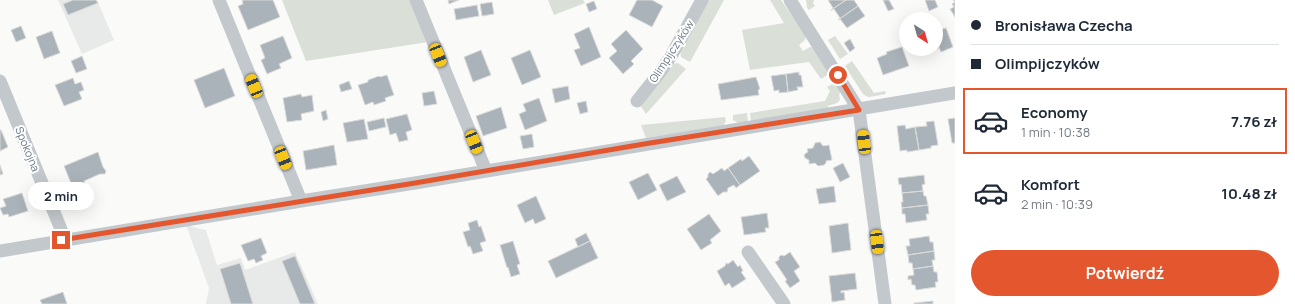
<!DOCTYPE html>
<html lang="pl">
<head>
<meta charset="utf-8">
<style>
  :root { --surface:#fff; --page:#f2f2f3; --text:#1f2937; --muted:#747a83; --line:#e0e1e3; --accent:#e4572e }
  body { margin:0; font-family:Manrope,sans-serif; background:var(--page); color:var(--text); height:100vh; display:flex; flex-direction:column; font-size:15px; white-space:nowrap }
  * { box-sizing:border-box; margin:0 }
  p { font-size:13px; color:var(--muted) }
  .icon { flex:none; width:22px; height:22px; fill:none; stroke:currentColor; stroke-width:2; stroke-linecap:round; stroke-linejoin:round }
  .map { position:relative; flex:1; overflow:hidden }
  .side { display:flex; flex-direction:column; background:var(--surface); width:340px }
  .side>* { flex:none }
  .banner { display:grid; align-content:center; height:88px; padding:0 16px; background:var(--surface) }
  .needle { width:26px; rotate:143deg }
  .controls { position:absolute; left:899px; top:12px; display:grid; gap:8px }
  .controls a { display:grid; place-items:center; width:44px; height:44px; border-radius:50%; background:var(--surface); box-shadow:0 4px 16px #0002; font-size:20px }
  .end { position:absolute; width:18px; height:18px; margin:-9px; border:5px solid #e4572e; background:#fff; box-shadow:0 0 0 2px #fff }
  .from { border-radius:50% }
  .bubble { position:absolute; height:28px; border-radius:14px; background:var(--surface); box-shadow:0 4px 16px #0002; font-size:13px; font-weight:700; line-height:28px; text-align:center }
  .car { position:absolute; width:12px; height:24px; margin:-12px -6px; border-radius:5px; box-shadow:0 0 3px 1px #0007; background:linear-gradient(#f5c518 24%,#345 0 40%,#f5c518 0 76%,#345 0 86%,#f5c518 0) }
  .banner b { display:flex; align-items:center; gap:14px; height:38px; font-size:15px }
  .banner b+b { border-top:1px solid var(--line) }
  .banner i { width:10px; height:10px; background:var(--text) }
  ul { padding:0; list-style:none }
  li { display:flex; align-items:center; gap:12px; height:66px; margin:0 8px 6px; padding:0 8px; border:2px solid transparent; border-radius:0px }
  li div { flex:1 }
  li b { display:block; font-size:15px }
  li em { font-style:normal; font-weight:700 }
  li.active { border-color:var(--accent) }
  li>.icon { width:36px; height:36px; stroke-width:1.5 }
  .primary-button { display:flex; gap:8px; margin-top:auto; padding:8px 16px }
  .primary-button a { flex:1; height:46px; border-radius:24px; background:var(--accent); color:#fff; font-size:16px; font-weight:700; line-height:46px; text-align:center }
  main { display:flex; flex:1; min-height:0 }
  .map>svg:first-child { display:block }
</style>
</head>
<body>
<main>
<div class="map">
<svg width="955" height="304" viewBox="0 0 955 304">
  <rect width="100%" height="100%" fill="#fafaf8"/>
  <!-- built -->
  <path fill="#e8e9e9" d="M 58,0 L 97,0 L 114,40 L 82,54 Z
    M 186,225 L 206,230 L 217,265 L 241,258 L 245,270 L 295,252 L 318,304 L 206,304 L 209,288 Z"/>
  <!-- green -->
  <path fill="#dadfd7" d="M 282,0 L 410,0 L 428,42 L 306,61 Z
    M 548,0 L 583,0 L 585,3 L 554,15 Z
    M 708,0 L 724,0 L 690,62 L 681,57 L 680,51 Z
    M 770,0 L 781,0 L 806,35 L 805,40 L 799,45 L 803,51 L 810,47 L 815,48 L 829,74 L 821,79 L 809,62 L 750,70 L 742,30 L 784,23 Z
    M 806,0 L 814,0 L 813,3 L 815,6 L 809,10 L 807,8 Z
    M 835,36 L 848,54 L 840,59 L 828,40 Z
    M 852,61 L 874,93 L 885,91 L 886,94 L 869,97 L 866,96 L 863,94 L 845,66 Z
    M 678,63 L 686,69 L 646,114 L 640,105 L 672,64 Z
    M 834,83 L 838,84 L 843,91 L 839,94 L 840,100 L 837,103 L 828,106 L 828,109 L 751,121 L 750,113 L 825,101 L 830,91 L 827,87 Z
    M 747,113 L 748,122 L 738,123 L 733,120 L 733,115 Z
    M 725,117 L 726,121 L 723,126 L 646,138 L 641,125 Z"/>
  <!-- building -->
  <path fill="#aab3b9" stroke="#dcdcda" d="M 73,0 L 96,0 L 98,3 L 68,15 L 63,4 Z
    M 242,0 L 273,0 L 280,17 L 248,30 L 238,6 L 243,4 Z
    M 448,0 L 459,0 L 449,4 Z
    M 637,0 L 652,0 L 663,6 L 652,27 L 629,15 Z
    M 828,0 L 846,0 L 831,10 L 833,8 Z
    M 846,0 L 854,0 L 858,6 L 838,20 L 840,18 L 834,9 L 831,10 Z
    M 883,0 L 889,0 L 894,9 L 888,11 Z
    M 925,0 L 935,0 L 938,7 L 929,11 Z
    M 953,0 L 955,0 L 955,17 L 950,9 L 954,7 L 952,4 L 955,2 Z
    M 594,1 L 597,9 L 589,12 L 586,4 Z
    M 492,2 L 494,14 L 482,16 L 480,4 Z
    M 477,5 L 479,16 L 456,20 L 454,9 Z
    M 858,6 L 865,16 L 847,28 L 840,19 L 838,20 Z
    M 21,26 L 26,38 L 16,42 L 11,30 Z
    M 589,27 L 601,57 L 581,66 L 574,50 L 580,48 L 574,34 Z
    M 946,28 L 953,47 L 941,52 L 936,40 L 936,31 Z
    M 626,30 L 643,49 L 631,61 L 634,64 L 623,74 L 609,58 L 617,51 L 611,44 Z
    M 52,31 L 60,53 L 44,59 L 36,37 Z
    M 283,36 L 292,58 L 279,64 L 281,68 L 267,74 L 261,60 L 265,58 L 260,45 Z
    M 850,39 L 855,48 L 850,52 L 844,43 Z
    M 936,40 L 939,48 L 921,55 L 919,49 L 936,49 Z
    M 902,47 L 909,66 L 883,75 L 877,58 L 887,54 L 886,52 Z
    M 481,50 L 491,75 L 473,82 L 464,57 Z
    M 530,50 L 541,77 L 522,85 L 511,58 Z
    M 82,56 L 87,69 L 76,73 L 71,61 Z
    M 224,68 L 235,96 L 205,108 L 194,80 Z
    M 799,72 L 799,75 L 801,75 L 803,87 L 797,87 L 798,90 L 788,92 L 786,74 Z
    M 786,74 L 788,92 L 779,93 L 779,90 L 774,91 L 771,76 Z
    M 387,75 L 394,95 L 385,98 L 386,101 L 374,105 L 373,102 L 365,105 L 358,85 L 368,82 L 368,80 L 379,76 L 380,77 Z
    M 756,77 L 760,89 L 758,90 L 759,95 L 721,100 L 718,84 Z
    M 73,78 L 75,84 L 81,82 L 84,90 L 79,92 L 82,99 L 64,106 L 55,85 Z
    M 349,81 L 352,89 L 341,92 L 339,85 Z
    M 568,86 L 570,99 L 555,103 L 552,89 Z
    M 434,91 L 437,104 L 424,106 L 422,93 Z
    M 301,94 L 302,97 L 312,95 L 314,111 L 301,114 L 302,120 L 287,122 L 283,98 Z
    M 539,98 L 547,121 L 525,130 L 519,114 L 526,111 L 523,104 Z
    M 586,101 L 588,112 L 580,114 L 577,103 Z
    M 501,107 L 507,128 L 483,136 L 476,116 Z
    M 326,110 L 328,119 L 323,121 L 321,112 Z
    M 407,114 L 412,130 L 406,132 L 408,140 L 399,142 L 396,133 L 390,135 L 386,119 Z
    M 384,118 L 386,127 L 369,131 L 367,122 Z
    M 955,118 L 955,143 L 952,143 L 948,119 Z
    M 364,119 L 368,139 L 347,142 L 343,123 Z
    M 934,121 L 938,145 L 931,146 L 931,148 L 919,150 L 915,127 L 927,126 L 926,122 Z
    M 905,125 L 906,129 L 915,127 L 919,150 L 907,152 L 907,150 L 900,151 L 897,126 Z
    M 0,130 L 1,130 L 8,147 L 0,151 Z
    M 532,134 L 534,147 L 523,149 L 520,136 Z
    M 820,142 L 823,146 L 829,145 L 832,160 L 826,161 L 826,163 L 824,165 L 818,166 L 815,163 L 809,164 L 809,160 L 805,158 L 804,155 L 806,153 L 808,152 L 807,149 L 813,148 L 815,143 Z
    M 334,145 L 337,165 L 306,170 L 303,151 Z
    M 98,152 L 103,167 L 106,171 L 105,174 L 100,174 L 84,181 L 91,199 L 79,203 L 64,166 Z
    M 749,156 L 760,171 L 740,185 L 728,168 L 741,159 L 742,161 Z
    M 843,163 L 850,177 L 840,182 L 833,168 Z
    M 0,165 L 3,174 L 0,175 Z
    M 722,168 L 724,171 L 728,168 L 740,185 L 736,188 L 734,185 L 728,188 L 727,192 L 723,192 L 718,196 L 706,179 L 708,177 L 708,174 L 710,172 L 713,174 Z
    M 648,173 L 657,190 L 638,200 L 629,182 Z
    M 924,175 L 925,184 L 922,185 L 923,191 L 902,193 L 901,184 L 899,185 L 898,178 Z
    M 677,176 L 686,192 L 667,201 L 659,185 Z
    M 834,186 L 836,202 L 819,204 L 816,189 Z
    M 923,191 L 924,196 L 926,196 L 928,205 L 902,208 L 901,202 L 903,202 L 902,193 Z
    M 22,193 L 28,211 L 9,217 L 8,214 L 3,215 L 0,208 L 6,206 L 3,199 Z
    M 536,196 L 546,219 L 535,224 L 533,219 L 525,223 L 517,205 Z
    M 928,205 L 929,214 L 926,214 L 927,220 L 906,223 L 905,214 L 902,214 L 902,208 Z
    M 767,213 L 769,228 L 765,228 L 766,232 L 744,235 L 741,217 Z
    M 709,214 L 721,231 L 710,240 L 712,243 L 701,250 L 687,229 Z
    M 477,220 L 479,227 L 481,226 L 486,241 L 480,243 L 483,251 L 473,254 L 470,246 L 468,247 L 463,232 L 470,230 L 468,223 Z
    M 848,223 L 851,250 L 832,253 L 829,226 Z
    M 586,233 L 590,241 L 578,247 L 575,239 Z
    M 929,236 L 930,242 L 933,242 L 934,251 L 908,255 L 906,246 L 910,246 L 909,239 Z
    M 261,238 L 267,253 L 261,256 L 263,260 L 256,263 L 254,259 L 248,261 L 241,245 Z
    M 513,241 L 520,264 L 517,265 L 520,274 L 511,277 L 508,267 L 507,268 L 500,245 Z
    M 590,241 L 598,258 L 556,278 L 548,261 Z
    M 934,251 L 935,260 L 932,260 L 933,266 L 913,269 L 912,263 L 909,263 L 908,255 Z
    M 790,252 L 800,267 L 794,271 L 800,281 L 790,288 L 785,281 L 787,280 L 775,262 L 779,260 L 779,257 L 781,255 L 784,256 Z
    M 295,256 L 315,304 L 300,304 L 282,261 Z
    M 733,260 L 738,267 L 740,265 L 743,271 L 741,272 L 746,279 L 732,288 L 729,283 L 725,286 L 717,271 L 725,266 L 726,263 L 728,264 Z
    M 240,263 L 253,304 L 231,304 L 220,269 Z
    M 933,266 L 934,272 L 937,272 L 938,282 L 935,282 L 936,287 L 916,290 L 915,285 L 912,285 L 911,279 L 908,280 L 908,276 L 914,275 L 913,269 Z
    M 855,273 L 857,289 L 841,291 L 841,293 L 844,292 L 845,300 L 832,302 L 829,276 Z
    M 63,292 L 67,304 L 42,304 L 40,300 Z
    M 933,301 L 933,304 L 914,304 L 914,303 Z"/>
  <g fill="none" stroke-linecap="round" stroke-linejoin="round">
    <!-- minor -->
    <path stroke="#c3c8cc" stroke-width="13" d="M 219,0 L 301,201
      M 416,0 L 486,171
      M 790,0 L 859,110 L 885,304
      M 0,81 L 65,239
      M 637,101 L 661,71 L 671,56 L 702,0
      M 0,251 L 301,201 L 415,183 L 955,93
      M 748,252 L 784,304"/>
  </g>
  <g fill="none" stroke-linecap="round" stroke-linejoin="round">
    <!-- route -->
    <path stroke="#e4572e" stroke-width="5" d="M 61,240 L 415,183 L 644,144 L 859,110 L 838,75"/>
  </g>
  <g text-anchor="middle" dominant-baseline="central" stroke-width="4" stroke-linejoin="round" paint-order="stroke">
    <!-- street labels -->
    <g font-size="11" fill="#657683" stroke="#fff">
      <text transform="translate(671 51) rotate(-57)">Olimpijczyków</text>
      <text transform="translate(28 149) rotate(68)">Spokojna</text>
    </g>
  </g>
</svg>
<div class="controls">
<a><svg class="needle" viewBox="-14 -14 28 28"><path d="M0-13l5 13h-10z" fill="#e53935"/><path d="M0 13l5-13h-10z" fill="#747a83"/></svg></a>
</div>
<i class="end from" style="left:838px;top:75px"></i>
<i class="end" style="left:61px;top:240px"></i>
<div class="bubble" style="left:28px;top:182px;width:66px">2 min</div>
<i class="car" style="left:438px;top:55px;rotate:158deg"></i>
<i class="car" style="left:254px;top:86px;rotate:338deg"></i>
<i class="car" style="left:474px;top:142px;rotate:158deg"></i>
<i class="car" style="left:864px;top:142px;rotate:353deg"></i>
<i class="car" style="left:283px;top:158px;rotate:158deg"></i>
<i class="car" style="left:877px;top:242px;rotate:173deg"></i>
</div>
<section class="side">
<div class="banner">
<b><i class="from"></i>Bronisława Czecha</b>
<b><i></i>Olimpijczyków</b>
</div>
<ul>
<li class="active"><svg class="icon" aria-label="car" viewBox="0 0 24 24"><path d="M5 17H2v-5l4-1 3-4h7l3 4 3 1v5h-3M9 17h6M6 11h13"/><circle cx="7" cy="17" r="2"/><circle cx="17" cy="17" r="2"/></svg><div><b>Economy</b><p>1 min · 10:38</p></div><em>7.76 zł</em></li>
<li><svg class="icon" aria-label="car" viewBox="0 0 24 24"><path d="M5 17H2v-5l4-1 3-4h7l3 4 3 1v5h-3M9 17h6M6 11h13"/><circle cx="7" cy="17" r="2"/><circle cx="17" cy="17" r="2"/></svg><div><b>Komfort</b><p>2 min · 10:39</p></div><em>10.48 zł</em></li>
</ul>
<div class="primary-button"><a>Potwierdź</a></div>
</section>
</main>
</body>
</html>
